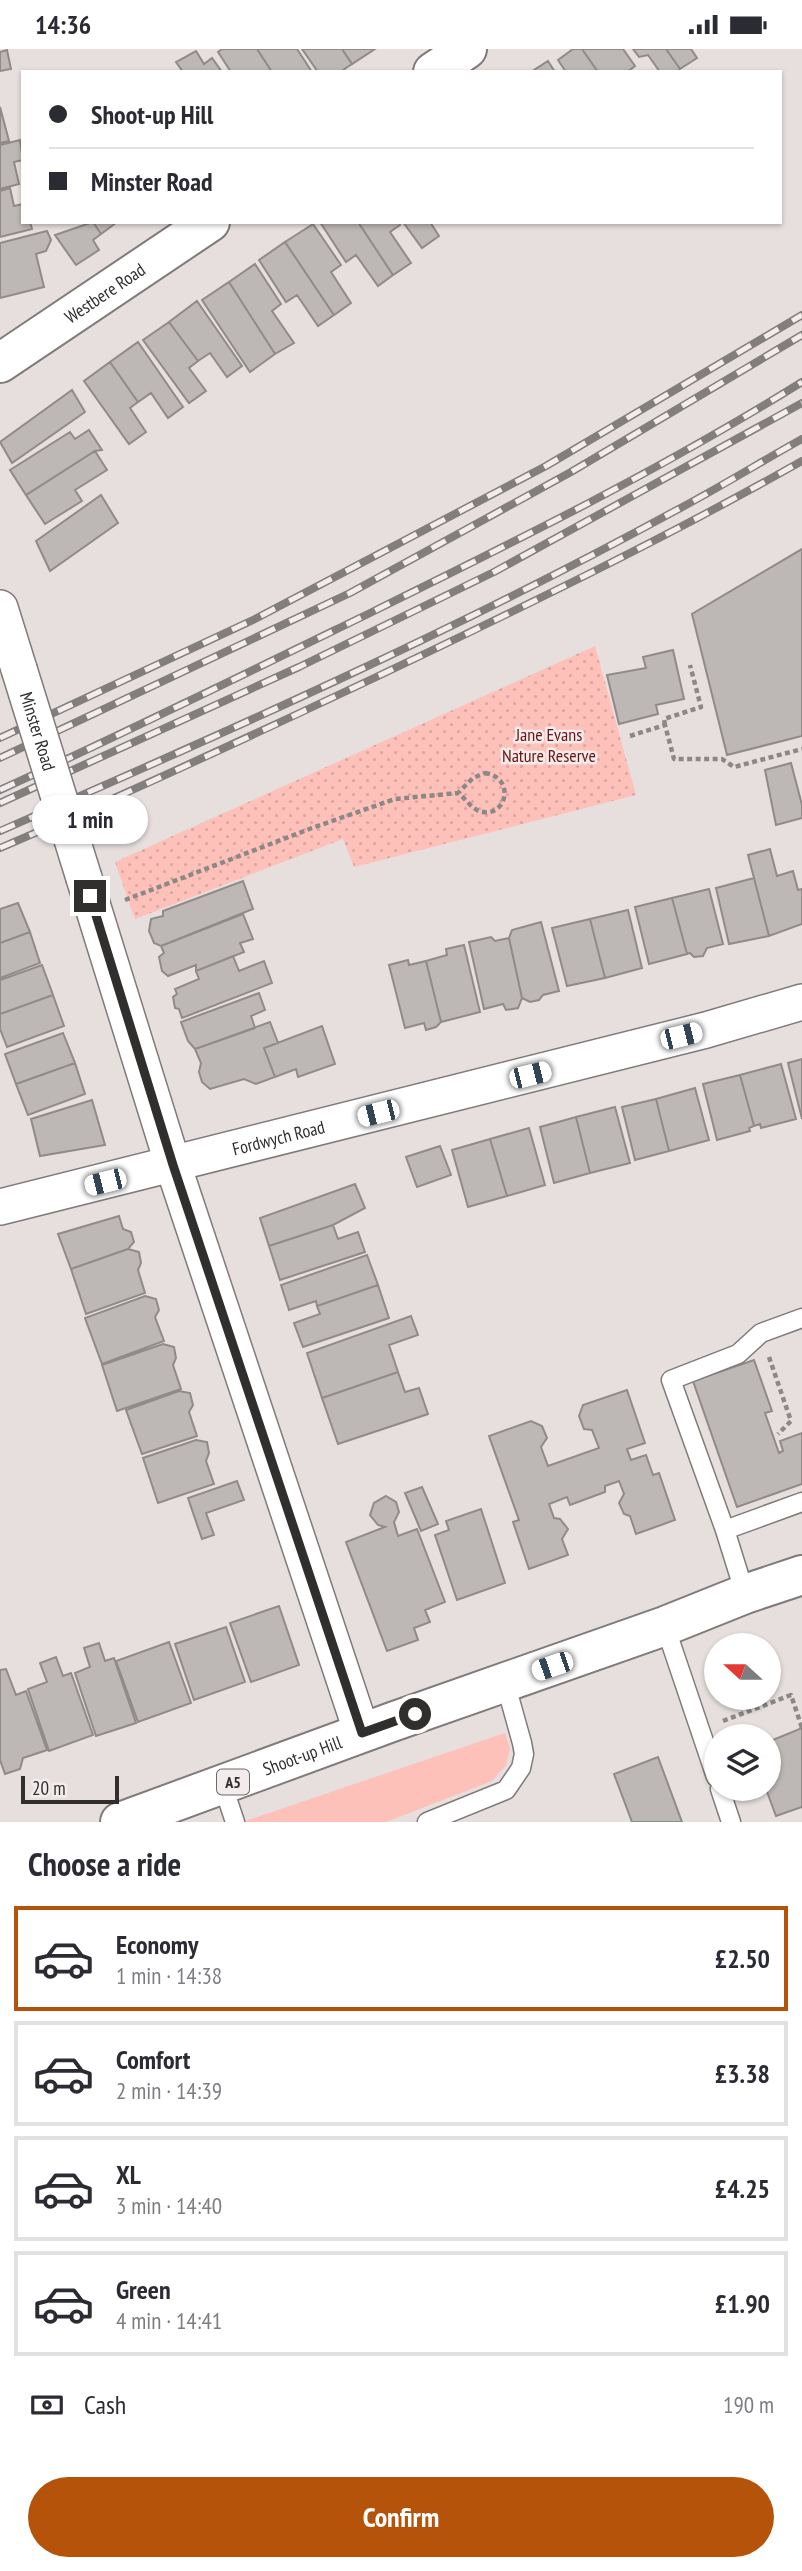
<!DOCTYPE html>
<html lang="en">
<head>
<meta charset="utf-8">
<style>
  :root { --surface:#fff; --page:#f7f7f7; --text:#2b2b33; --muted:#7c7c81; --line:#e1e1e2; --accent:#b45309 }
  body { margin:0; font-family:"PT Sans Narrow",sans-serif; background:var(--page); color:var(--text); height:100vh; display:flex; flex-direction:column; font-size:26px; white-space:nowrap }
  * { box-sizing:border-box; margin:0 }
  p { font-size:23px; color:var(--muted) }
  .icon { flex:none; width:38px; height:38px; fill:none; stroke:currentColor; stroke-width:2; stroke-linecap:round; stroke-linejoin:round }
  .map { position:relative; height:1773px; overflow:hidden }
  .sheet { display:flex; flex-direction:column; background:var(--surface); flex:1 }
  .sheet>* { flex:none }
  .top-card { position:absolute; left:21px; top:21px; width:761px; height:154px; border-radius:0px; box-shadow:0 2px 5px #0004; display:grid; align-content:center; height:154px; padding:0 28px; background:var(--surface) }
  .needle { width:46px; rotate:291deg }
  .buttons { position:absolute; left:704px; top:1584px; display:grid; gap:14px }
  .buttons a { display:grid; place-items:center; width:77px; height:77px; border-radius:50%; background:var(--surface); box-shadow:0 2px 5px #0004; font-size:35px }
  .scale { position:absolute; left:21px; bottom:18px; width:98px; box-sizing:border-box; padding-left:7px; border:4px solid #312f2e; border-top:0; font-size:19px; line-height:24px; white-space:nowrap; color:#312f2e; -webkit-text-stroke:5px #f3ecec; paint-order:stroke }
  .end { position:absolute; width:32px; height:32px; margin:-16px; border:9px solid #312f2e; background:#fff; box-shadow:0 0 0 4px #fff }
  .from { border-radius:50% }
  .bubble { position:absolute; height:49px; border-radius:24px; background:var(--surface); box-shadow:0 2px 5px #0004; font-size:23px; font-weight:600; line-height:49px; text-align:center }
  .car { position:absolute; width:21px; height:42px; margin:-21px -10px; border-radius:9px; box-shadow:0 0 5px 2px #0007; background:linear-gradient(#fff 24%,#345 0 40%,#fff 0 76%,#345 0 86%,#fff 0) }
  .top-card b { display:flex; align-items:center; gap:24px; height:66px; font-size:26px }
  .top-card b+b { border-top:2px solid var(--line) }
  .top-card i { width:18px; height:18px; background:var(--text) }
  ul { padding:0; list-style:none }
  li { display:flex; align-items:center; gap:21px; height:105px; margin:0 14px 10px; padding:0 14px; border:4px solid var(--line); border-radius:0px }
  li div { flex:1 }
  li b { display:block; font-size:26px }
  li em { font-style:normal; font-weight:600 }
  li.selected { border-color:var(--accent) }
  li>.icon { width:63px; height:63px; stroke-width:1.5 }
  h2 { padding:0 28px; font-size:32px; line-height:84px }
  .pay { display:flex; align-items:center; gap:18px; height:77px; padding:0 28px; font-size:26px }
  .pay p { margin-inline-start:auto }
  .action { display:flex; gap:14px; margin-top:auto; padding:14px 28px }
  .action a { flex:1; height:80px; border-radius:42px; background:var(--accent); color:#fff; font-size:28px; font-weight:600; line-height:80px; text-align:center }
  .status { display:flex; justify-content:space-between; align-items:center; height:49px; padding:0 35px; background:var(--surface); direction:ltr }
  .status svg { height:19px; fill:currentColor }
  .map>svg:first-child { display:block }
</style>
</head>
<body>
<div class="status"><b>14:36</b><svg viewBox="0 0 49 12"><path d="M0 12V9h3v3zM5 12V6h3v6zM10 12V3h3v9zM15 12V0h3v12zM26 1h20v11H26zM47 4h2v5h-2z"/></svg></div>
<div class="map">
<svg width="802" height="1773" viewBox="0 0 802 1773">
  <defs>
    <pattern id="park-dots" width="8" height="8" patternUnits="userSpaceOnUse" patternTransform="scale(1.75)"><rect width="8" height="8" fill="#fec1b9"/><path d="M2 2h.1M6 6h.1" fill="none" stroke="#daa69f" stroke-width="1.8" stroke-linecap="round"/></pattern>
  </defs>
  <rect width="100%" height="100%" fill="#e6dfde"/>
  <!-- green -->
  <path fill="#fec1b9" d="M 505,1684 L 510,1700 L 506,1716 L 492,1732 L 386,1773 L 242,1773 Z"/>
  <!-- park -->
  <path fill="url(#park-dots)" d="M 595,597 L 636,746 L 354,818 L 343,790 L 135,870 L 115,813 Z"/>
  <!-- building -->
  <path fill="#bdb7b6" stroke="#908a8a" stroke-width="2" d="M 222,0 L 257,0 L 272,23 L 231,23 L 218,3 Z
    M 257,0 L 297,0 L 312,23 L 272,23 Z
    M 302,0 L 342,0 L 352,15 L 340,23 L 318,23 Z
    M 342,0 L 375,0 L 352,15 Z
    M 573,0 L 582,0 L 598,23 L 566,23 L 558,11 Z
    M 582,0 L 623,0 L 635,17 L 627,23 L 598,23 Z
    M 633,0 L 666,0 L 680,20 L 677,23 L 660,23 L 648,6 L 639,8 Z
    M 666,0 L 691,0 L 697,9 L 680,20 Z
    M 7,1 L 11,20 L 0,22 L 0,3 Z
    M 196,2 L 204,15 L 212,9 L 222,23 L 183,23 L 176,13 Z
    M 548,12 L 555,23 L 531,23 Z
    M 0,58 L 9,92 L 0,94 Z
    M 20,91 L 23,111 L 14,113 L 19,135 L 0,140 L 0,96 Z
    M 10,139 L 14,157 L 23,155 L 23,173 L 30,173 L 32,180 L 0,188 L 0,142 Z
    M 93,173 L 117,173 L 101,185 Z
    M 93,173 L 101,185 L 93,191 L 99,201 L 76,216 L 55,186 Z
    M 320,173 L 358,173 L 393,226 L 378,237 L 356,206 L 346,213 Z
    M 358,173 L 398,173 L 400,176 L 390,183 L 411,214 L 393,226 Z
    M 403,173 L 430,173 L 439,187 L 422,199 Z
    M 313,175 L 341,216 L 331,223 L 351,254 L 334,266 L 285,193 Z
    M 47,182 L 51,191 L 46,202 L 36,205 L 44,238 L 0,249 L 0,194 Z
    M 285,193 L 334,266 L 318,277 L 297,246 L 286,253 L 259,211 Z
    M 255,215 L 281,255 L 272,262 L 294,294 L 275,305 L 229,233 Z
    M 229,233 L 275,305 L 250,323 L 202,251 Z
    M 197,252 L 242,317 L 227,328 L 210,304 L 198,312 L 169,273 Z
    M 169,273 L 198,312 L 189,319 L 206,342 L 189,354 L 143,291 Z
    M 138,293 L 183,358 L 168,369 L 151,344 L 138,353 L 110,313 Z
    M 110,313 L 138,353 L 130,359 L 146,383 L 129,395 L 84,332 Z
    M 72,341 L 85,363 L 12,414 L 0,393 Z
    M 89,381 L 102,401 L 95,402 L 26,446 L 10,421 L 70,383 L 75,390 Z
    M 95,402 L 107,421 L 75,441 L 82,452 L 45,475 L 26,446 Z
    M 101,446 L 118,474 L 50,522 L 36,492 Z
    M 802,500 L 802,687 L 727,706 L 692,565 Z
    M 673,601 L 684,650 L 656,656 L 658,665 L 619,675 L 607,626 L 646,619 L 643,608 Z
    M 791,714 L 802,756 L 802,769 L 776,776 L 765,721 Z
    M 770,800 L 777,827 L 793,822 L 798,841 L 802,840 L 802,875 L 769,887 L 748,806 Z
    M 754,829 L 769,887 L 729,895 L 716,839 Z
    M 243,832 L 253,860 L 161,897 L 154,894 L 149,882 L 151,870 L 163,867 L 163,862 Z
    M 709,840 L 723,895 L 707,899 L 703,907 L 694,908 L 690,904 L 687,905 L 672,849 Z
    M 672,849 L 687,905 L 649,915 L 635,858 Z
    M 18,854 L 30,883 L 0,894 L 0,860 Z
    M 628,861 L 642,919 L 605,929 L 590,870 Z
    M 243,865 L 253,890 L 240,894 L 244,903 L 196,922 L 196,916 L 168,927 L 162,922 L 159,908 L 164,904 L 161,897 Z
    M 590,870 L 605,929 L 567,937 L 552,879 Z
    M 541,873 L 559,942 L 543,946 L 539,951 L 530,953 L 522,949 L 509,889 L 512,881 Z
    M 30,883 L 40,914 L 0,929 L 0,894 Z
    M 491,888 L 495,892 L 509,889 L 522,949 L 518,959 L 506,961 L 503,955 L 484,960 L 469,893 Z
    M 464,896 L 480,963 L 441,973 L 426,912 L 447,906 L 446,900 Z
    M 233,907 L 239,922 L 264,912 L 272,934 L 182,969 L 179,960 L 175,959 L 173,948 L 177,945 L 175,940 L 199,930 L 196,922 Z
    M 408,911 L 409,916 L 426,912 L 441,973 L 436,978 L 426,981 L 424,974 L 405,979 L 389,916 Z
    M 42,916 L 53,946 L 0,965 L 0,931 Z
    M 259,944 L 265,961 L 251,967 L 255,979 L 195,1000 L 188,992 L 181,973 Z
    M 53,946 L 64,977 L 7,998 L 0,980 L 0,965 Z
    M 270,973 L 278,994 L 264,999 L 275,1028 L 256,1035 L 244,1030 L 210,1040 L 202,1033 L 199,1023 L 201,1014 L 195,1000 Z
    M 322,977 L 335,1015 L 298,1028 L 296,1020 L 275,1028 L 264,999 Z
    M 63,984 L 75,1014 L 16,1035 L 5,1005 Z
    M 802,1010 L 802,1070 L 788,1014 Z
    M 75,1014 L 85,1045 L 28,1066 L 16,1035 Z
    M 781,1015 L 796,1070 L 761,1079 L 760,1075 L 754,1077 L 740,1026 Z
    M 740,1026 L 754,1077 L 749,1079 L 750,1082 L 717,1091 L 703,1035 Z
    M 695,1039 L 709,1091 L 669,1102 L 656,1050 Z
    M 656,1050 L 669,1102 L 635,1111 L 622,1058 Z
    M 92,1051 L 105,1096 L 40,1107 L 31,1070 Z
    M 615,1058 L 630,1114 L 590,1124 L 576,1068 Z
    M 576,1068 L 590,1124 L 554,1134 L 540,1078 Z
    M 529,1079 L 545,1136 L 507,1147 L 490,1090 Z
    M 490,1090 L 507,1147 L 468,1158 L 452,1101 Z
    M 440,1097 L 451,1126 L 417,1138 L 406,1108 Z
    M 355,1135 L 365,1159 L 333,1176 L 269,1197 L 260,1169 Z
    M 119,1167 L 123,1180 L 131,1183 L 134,1193 L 128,1200 L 71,1220 L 58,1185 Z
    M 333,1176 L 338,1190 L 358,1183 L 365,1203 L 280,1231 L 269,1197 Z
    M 128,1200 L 139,1203 L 141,1214 L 138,1221 L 145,1244 L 86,1265 L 71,1220 Z
    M 367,1206 L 378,1236 L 317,1257 L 316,1252 L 289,1261 L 281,1236 Z
    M 378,1236 L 389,1269 L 303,1298 L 294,1274 L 320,1265 L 317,1257 Z
    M 145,1247 L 156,1250 L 159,1261 L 155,1268 L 164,1292 L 102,1315 L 85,1269 Z
    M 411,1267 L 418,1286 L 389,1296 L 398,1323 L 322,1349 L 307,1304 Z
    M 163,1295 L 174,1298 L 176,1309 L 173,1316 L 181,1340 L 117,1362 L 102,1316 Z
    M 754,1311 L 772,1362 L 765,1364 L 779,1404 L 783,1402 L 780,1392 L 802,1384 L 802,1435 L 737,1458 L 693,1332 Z
    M 398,1323 L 405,1343 L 419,1339 L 428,1365 L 338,1395 L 322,1349 Z
    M 627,1341 L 645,1394 L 627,1400 L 631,1411 L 646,1406 L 653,1426 L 659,1424 L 675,1471 L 636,1485 L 630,1467 L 624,1465 L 619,1454 L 624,1445 L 619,1432 L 605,1437 L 605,1443 L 570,1456 L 567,1448 L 549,1455 L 554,1469 L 560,1470 L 568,1480 L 562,1490 L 568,1506 L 529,1520 L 513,1473 L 519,1471 L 489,1387 L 531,1372 L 542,1377 L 547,1389 L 541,1398 L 548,1417 L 599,1399 L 592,1381 L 584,1380 L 579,1367 L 583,1356 Z
    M 179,1342 L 190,1344 L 193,1356 L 189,1363 L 197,1387 L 142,1405 L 126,1361 Z
    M 196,1391 L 207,1393 L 209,1404 L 206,1412 L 214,1435 L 158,1454 L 143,1409 Z
    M 237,1432 L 244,1451 L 206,1464 L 214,1486 L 202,1490 L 188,1449 Z
    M 422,1438 L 438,1475 L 421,1482 L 405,1444 Z
    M 386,1447 L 396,1453 L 399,1463 L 394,1473 L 398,1487 L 417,1480 L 445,1553 L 425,1561 L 430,1573 L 414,1579 L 418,1591 L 387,1602 L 346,1493 L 385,1478 L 378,1476 L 370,1466 L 374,1454 Z
    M 481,1460 L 505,1534 L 457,1551 L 435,1486 L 449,1481 L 446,1472 Z
    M 279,1557 L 299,1616 L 251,1633 L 230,1574 Z
    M 226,1578 L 245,1633 L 194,1651 L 175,1595 Z
    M 169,1593 L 191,1654 L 138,1673 L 116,1612 Z
    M 99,1594 L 105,1612 L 114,1609 L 136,1674 L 96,1687 L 75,1624 L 90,1618 L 84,1599 Z
    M 56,1608 L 63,1627 L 71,1624 L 93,1686 L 49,1702 L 28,1640 L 47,1633 L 40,1614 Z
    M 6,1620 L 16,1646 L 26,1642 L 47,1701 L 23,1709 L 20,1720 L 5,1725 L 0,1711 L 0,1621 Z
    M 802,1679 L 802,1758 L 776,1767 L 766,1740 L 768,1740 L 768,1693 Z
    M 658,1708 L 682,1773 L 632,1773 L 614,1725 Z"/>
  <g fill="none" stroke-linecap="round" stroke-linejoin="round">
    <defs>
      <path id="service" d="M 802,1269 L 761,1284 L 738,1305 L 671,1331 L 725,1481 L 802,1453
        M 725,1481 L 745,1545
        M 665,1577 L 716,1728
        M 223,1737 L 235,1773
        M 720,1740 L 731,1773
        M 427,1773 L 506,1741 L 521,1719 L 524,1705 L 522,1694 L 505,1633"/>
      <g id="minor">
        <path d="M 0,559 L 19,620"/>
        <path d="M 84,829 L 173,1116 L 362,1684"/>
        <path id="s1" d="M 0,1158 L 706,981 L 802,953"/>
      </g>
      <g id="tertiary">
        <path d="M 433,23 L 467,0"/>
        <path id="s2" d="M 0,314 L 210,173"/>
      </g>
      <g id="primary">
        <path id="s3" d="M 120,1773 L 392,1673 L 665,1577 L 745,1545 L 802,1526"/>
      </g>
    </defs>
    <!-- service casing -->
    <use href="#service" stroke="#807a79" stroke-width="21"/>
    <!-- minor casing -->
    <use href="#minor" stroke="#807a79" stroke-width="38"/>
    <!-- tertiary casing -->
    <use href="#tertiary" stroke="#807a79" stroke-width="42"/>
    <!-- primary casing -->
    <use href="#primary" stroke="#807a79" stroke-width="42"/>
    <!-- path -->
    <path stroke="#8c8887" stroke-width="4.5" stroke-dasharray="5 3.5" stroke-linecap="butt" d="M 665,676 L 664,670 L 701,658 L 690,616
      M 630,687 L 665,676 L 674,710 L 722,710 L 734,718 L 802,700
      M 485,724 C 517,729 506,771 479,762 C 471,759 465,749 458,744 L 473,729 Z
      M 125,851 L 312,779 L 395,750 L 458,744
      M 769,1308 L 791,1372 L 778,1385
      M 723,1672 L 791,1646 L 802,1679"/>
    <!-- service -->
    <use href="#service" stroke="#fff" stroke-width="18"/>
    <!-- minor -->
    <use href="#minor" stroke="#fff" stroke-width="35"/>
    <!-- tertiary -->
    <use href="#tertiary" stroke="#fff" stroke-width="38"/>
    <!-- primary -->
    <use href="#primary" stroke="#fff" stroke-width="38"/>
    <defs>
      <path id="rail" d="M 0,689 L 255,570 L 546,417 L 802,266
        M 0,709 L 350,544 L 571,423 L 802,286
        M 0,741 C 125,684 249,623 372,563 C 518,491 664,419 802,333
        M 0,754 L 299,618 L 494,523 L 802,354
        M 0,782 C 227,683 455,582 673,463 C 717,440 759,414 802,390
        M 0,799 C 125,746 249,688 372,630 C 517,561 662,491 802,412"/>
    </defs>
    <!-- rail casing -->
    <use href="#rail" stroke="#827e7d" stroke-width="8"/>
    <!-- rail -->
    <use href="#rail" stroke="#f3ecec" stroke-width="5" stroke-dasharray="16" stroke-linecap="butt"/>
    <defs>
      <g id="minor-bridge">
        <path id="s4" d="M 19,620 L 84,829"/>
      </g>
    </defs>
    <!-- minor-bridge casing -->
    <use href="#minor-bridge" stroke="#807a79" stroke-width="38" stroke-linecap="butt"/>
    <!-- minor-bridge -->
    <use href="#minor-bridge" stroke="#fff" stroke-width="35"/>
  </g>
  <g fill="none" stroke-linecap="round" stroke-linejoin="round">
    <!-- route -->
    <path stroke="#312f2e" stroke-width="9" d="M 90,847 L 173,1116 L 362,1684 L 415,1665"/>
  </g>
  <g text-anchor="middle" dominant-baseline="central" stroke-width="5" stroke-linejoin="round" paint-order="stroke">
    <!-- shield labels -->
    <rect fill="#f3ecec" stroke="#6b6867" stroke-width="2" x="217" y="1720.5" width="32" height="25" rx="5"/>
    <g font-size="16" font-weight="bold" fill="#312f2e">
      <text x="233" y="1733">A5</text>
    </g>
    <!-- street labels -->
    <g font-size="18" fill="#312f2e" stroke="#f3ecec">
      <text stroke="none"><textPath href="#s2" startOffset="126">Westbere Road</textPath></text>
      <text stroke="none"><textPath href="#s4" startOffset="65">Minster Road</textPath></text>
      <text stroke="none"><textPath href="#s1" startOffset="287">Fordwych Road</textPath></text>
      <text stroke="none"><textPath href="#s3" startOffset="194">Shoot-up Hill</textPath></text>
    </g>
    <!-- park labels -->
    <g font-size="18" fill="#6d1212" stroke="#f3ecec">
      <text x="549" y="685">Jane Evans<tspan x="549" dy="21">Nature Reserve</tspan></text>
    </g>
  </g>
</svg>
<div class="buttons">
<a><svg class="needle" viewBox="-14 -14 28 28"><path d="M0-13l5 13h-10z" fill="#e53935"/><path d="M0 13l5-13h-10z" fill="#7c7c81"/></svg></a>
<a><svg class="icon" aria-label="layers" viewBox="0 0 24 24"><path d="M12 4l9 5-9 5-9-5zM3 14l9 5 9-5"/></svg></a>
</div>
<div class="scale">20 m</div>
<i class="end from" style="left:415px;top:1665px"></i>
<i class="end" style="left:90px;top:847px"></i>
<div class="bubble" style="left:32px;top:746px;width:116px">1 min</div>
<i class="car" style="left:681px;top:987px;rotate:76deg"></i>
<i class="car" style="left:530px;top:1026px;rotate:76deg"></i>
<i class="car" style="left:378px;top:1064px;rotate:256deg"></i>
<i class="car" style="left:105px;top:1133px;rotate:256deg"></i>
<i class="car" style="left:552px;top:1617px;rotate:251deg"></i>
<div class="top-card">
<b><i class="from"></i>Shoot-up Hill</b>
<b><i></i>Minster Road</b>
</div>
</div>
<section class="sheet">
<h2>Choose a ride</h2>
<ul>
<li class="selected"><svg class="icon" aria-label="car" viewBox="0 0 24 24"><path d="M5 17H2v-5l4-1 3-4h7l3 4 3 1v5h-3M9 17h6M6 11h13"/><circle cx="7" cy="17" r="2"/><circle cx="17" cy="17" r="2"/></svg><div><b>Economy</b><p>1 min · 14:38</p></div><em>£2.50</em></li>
<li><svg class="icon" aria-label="car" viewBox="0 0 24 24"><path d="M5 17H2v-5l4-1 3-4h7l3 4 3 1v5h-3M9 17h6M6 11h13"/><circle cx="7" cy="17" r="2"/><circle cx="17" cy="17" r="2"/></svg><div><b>Comfort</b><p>2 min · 14:39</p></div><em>£3.38</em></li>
<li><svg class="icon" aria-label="car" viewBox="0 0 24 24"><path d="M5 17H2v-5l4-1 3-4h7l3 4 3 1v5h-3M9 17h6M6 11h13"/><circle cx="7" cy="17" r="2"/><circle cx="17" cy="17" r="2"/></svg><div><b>XL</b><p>3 min · 14:40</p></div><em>£4.25</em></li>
<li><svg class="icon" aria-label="car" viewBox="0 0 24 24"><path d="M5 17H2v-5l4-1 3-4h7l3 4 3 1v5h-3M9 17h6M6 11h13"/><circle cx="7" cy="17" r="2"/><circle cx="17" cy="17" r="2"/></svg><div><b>Green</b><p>4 min · 14:41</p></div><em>£1.90</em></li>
</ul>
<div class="pay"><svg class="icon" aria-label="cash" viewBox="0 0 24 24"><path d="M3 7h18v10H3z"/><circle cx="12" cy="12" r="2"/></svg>Cash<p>190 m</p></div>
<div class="action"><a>Confirm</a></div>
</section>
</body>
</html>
